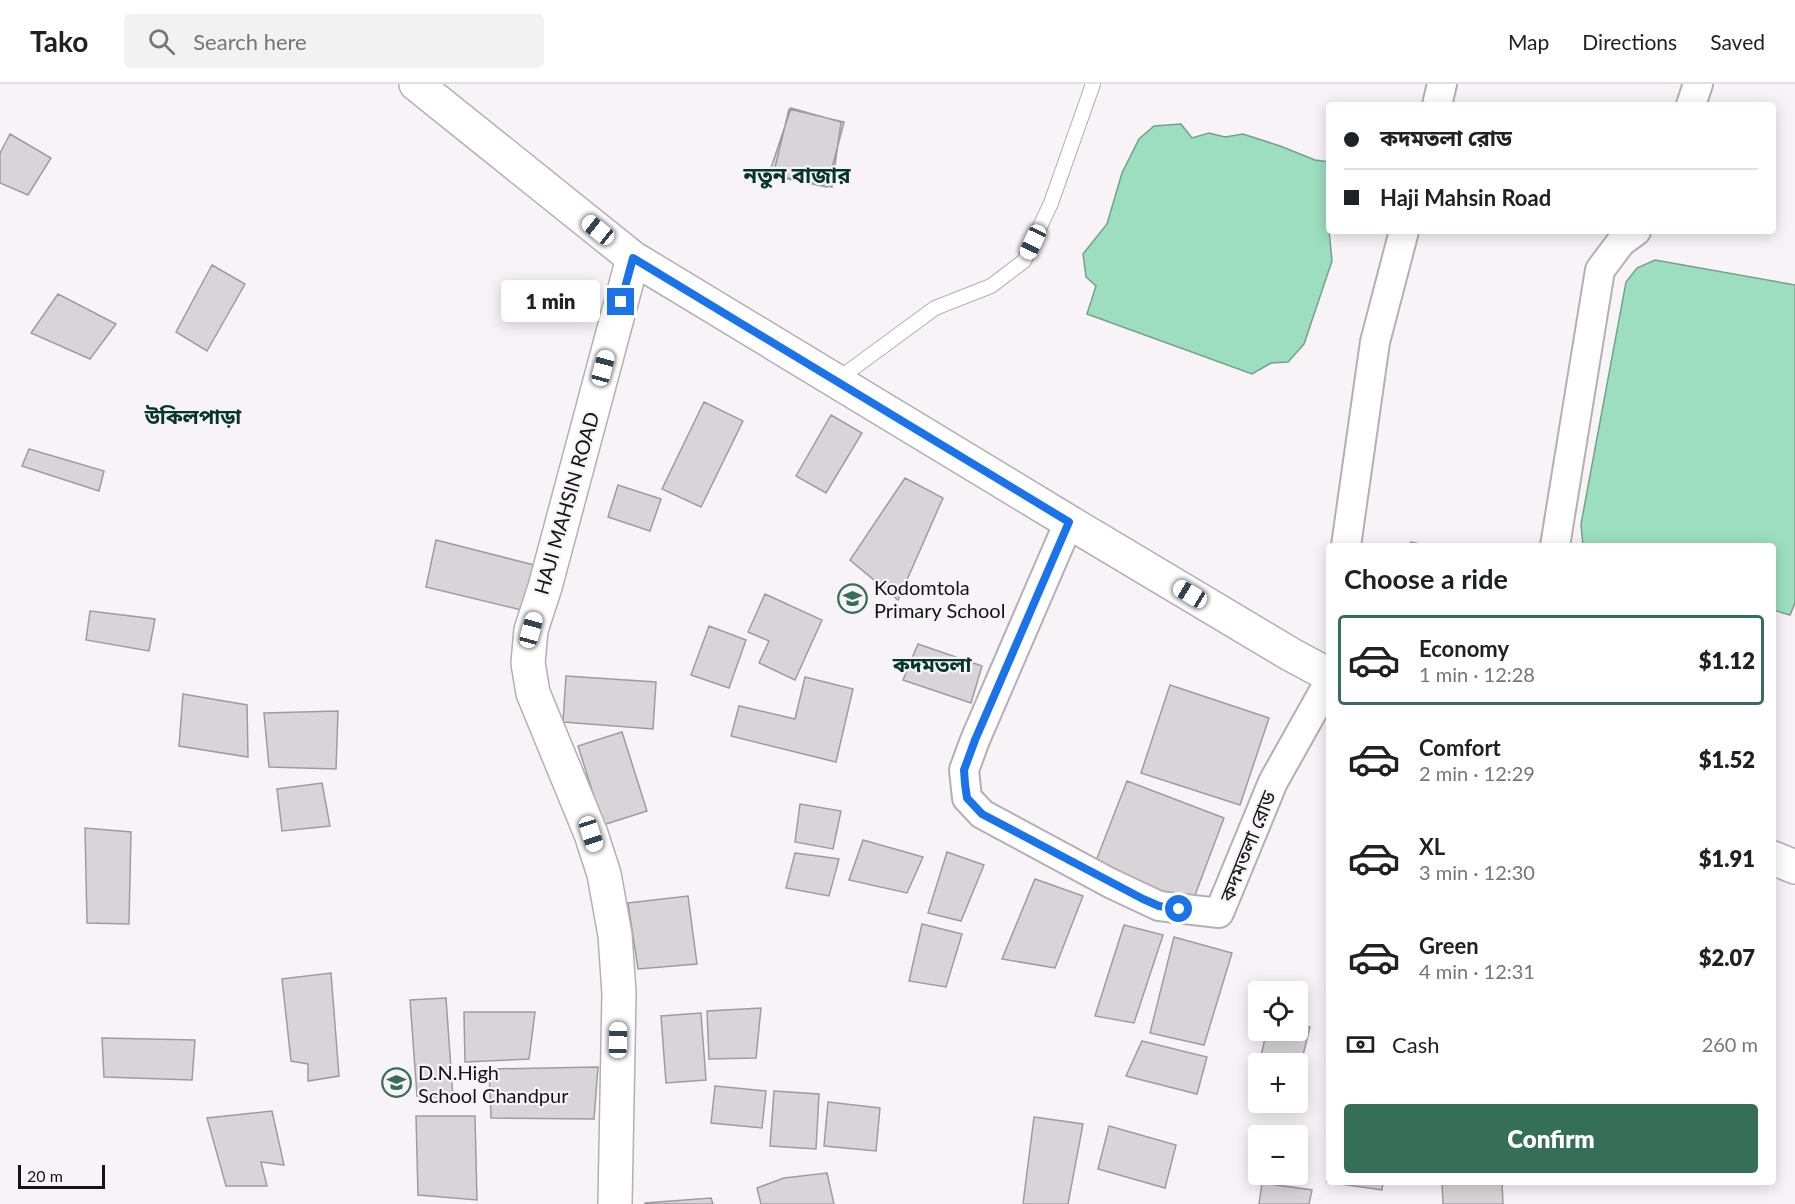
<!DOCTYPE html>
<html lang="en">
<head>
<meta charset="utf-8">
<style>
  :root { --surface:#fff; --page:#f2f2f2; --text:#202124; --muted:#757577; --line:#e0e0e0; --accent:#366f57 }
  body { margin:0; font-family:Lato,"Noto Sans Bengali",sans-serif; background:var(--page); color:var(--text); height:100vh; display:flex; flex-direction:column; font-size:22px; white-space:nowrap }
  * { box-sizing:border-box; margin:0 }
  p { font-size:20px; color:var(--muted) }
  .icon { flex:none; width:33px; height:33px; fill:none; stroke:currentColor; stroke-width:2; stroke-linecap:round; stroke-linejoin:round }
  .map { position:relative; flex:1; overflow:hidden }
  .side { position:absolute; left:1326px; top:459px; width:450px; height:642px; display:flex; flex-direction:column; background:var(--surface); border-radius:6px; box-shadow:0 3px 15px #0003 }
  .side>* { flex:none }
  .hud { position:absolute; left:1326px; top:18px; width:450px; height:132px; border-radius:6px; box-shadow:0 3px 15px #0003; display:grid; align-content:center; height:132px; padding:0 18px; background:var(--surface) }
  .tools { position:absolute; left:1248px; top:897px; display:grid; gap:12px }
  .tools a { display:grid; place-items:center; width:60px; height:60px; border-radius:6px; background:var(--surface); box-shadow:0 3px 15px #0003; font-size:30px }
  .scale { position:absolute; left:18px; bottom:15px; width:87px; box-sizing:border-box; padding-left:6px; border:3px solid #151415; border-top:0; font-size:16px; line-height:21px; white-space:nowrap; color:#151415; -webkit-text-stroke:4px #f7f3f6; paint-order:stroke }
  .end { position:absolute; width:27px; height:27px; margin:-14px; border:8px solid #1a73e8; background:#fff; box-shadow:0 0 0 3px #fff }
  .from { border-radius:50% }
  .bubble { position:absolute; height:42px; border-radius:6px; background:var(--surface); box-shadow:0 3px 15px #0003; font-size:20px; font-weight:800; line-height:42px; text-align:center }
  .car { position:absolute; width:18px; height:36px; margin:-18px -9px; border-radius:8px; box-shadow:0 0 4px 2px #0007; background:linear-gradient(#fff 24%,#345 0 40%,#fff 0 76%,#345 0 86%,#fff 0) }
  .hud b { display:flex; align-items:center; gap:21px; height:57px; font-size:22px }
  .hud b+b { border-top:2px solid var(--line) }
  .hud i { width:15px; height:15px; background:var(--text) }
  ul { padding:0; list-style:none }
  li { display:flex; align-items:center; gap:18px; height:90px; margin:0 12px 9px; padding:0 6px; border:3px solid transparent; border-radius:6px }
  li div { flex:1 }
  li b { display:block; font-size:22px }
  li em { font-style:normal; font-weight:800 }
  li.current { border-color:var(--accent) }
  li>.icon { width:54px; height:54px; stroke-width:1.5 }
  h2 { padding:0 18px; font-size:27px; line-height:72px }
  .pay { display:flex; align-items:center; gap:15px; height:66px; padding:0 18px; font-size:22px }
  .pay p { margin-inline-start:auto }
  .primary-button { display:flex; gap:12px; margin-top:auto; padding:12px 18px }
  .primary-button a { flex:1; height:69px; border-radius:6px; background:var(--accent); color:#fff; font-size:24px; font-weight:800; line-height:69px; text-align:center }
  header { display:flex; align-items:center; gap:36px; box-sizing:border-box; height:84px; padding:0 30px; background:var(--surface); border-bottom:2px solid var(--line) }
  header strong { font-size:28px }
  nav { display:flex; gap:33px; margin-inline-start:auto; font-size:21px }
  .search { width:420px; height:54px; background:var(--page); display:flex; align-items:center; gap:15px; box-sizing:border-box; padding:0 21px; border-radius:6px; color:var(--muted); font-size:22px }
  .map>svg:first-child { display:block }
</style>
</head>
<body>
<header>
<strong>Tako</strong>
<div class="search"><svg class="icon" aria-label="search" viewBox="0 0 24 24"><circle cx="10" cy="10" r="6"/><path d="M15 15l6 6"/></svg>Search here</div>
<nav><a>Map</a><a>Directions</a><a>Saved</a></nav>
</header>
<div class="map">
<svg width="1795" height="1120" viewBox="0 0 1795 1120">
  <rect width="100%" height="100%" fill="#f7f3f6"/>
  <!-- water -->
  <path fill="#9ddec0" stroke="#74a18d" stroke-width="1.5" d="M 1181,40 L 1192,54 L 1209,49 L 1225,53 L 1243,50 L 1280,62 L 1315,76 L 1329,78 L 1329,146 L 1332,177 L 1304,260 L 1288,278 L 1271,279 L 1252,290 L 1087,230 L 1096,202 L 1086,193 L 1083,170 L 1107,140 L 1122,89 L 1139,55 L 1154,42 Z
    M 1655,176 L 1795,201 L 1795,519 L 1790,531 L 1773,526 L 1773,462 L 1583,462 L 1581,440 L 1626,198 L 1637,184 Z"/>
  <!-- building -->
  <path fill="#d8d4d7" stroke="#9f9b9e" stroke-width="1.5" d="M 791,24 L 841,38 L 832,103 L 769,90 Z
    M 789,25 L 844,38 L 827,103 L 773,92 Z
    M 10,50 L 51,74 L 28,111 L 0,99 L 0,69 Z
    M 212,181 L 245,200 L 207,267 L 176,248 Z
    M 58,210 L 116,240 L 90,275 L 31,249 Z
    M 704,318 L 743,337 L 701,423 L 662,405 Z
    M 831,331 L 862,349 L 826,409 L 796,392 Z
    M 29,365 L 104,387 L 99,407 L 22,382 Z
    M 905,394 L 943,414 L 898,516 L 850,476 Z
    M 618,401 L 661,415 L 650,447 L 608,433 Z
    M 436,456 L 538,482 L 526,527 L 426,503 Z
    M 1411,458 L 1429,462 L 1410,462 Z
    M 765,510 L 822,536 L 795,596 L 759,579 L 769,557 L 748,548 Z
    M 90,527 L 155,535 L 149,567 L 86,556 Z
    M 709,542 L 746,556 L 729,604 L 691,591 Z
    M 918,560 L 982,582 L 971,619 L 903,596 Z
    M 566,592 L 656,598 L 653,645 L 563,638 Z
    M 805,593 L 853,605 L 836,678 L 731,652 L 739,622 L 795,635 Z
    M 1170,601 L 1269,634 L 1240,721 L 1141,689 Z
    M 183,610 L 247,621 L 248,673 L 179,662 Z
    M 338,627 L 336,685 L 269,683 L 264,629 Z
    M 622,648 L 647,727 L 603,741 L 578,662 Z
    M 1127,697 L 1224,734 L 1192,819 L 1094,782 Z
    M 322,699 L 330,742 L 282,747 L 277,705 Z
    M 800,720 L 841,727 L 833,765 L 795,758 Z
    M 85,744 L 131,748 L 129,840 L 87,839 Z
    M 863,756 L 923,773 L 907,809 L 849,796 Z
    M 947,768 L 984,781 L 961,837 L 928,829 Z
    M 795,769 L 839,775 L 829,812 L 786,804 Z
    M 1035,795 L 1083,812 L 1055,884 L 1002,875 Z
    M 688,812 L 697,880 L 638,885 L 628,819 Z
    M 922,840 L 962,850 L 946,903 L 909,897 Z
    M 1124,841 L 1163,851 L 1134,939 L 1095,932 Z
    M 1174,853 L 1232,869 L 1204,961 L 1150,949 Z
    M 331,889 L 339,992 L 308,997 L 308,980 L 291,977 L 282,895 Z
    M 446,914 L 453,1014 L 417,1012 L 410,916 Z
    M 761,924 L 756,974 L 709,975 L 707,927 Z
    M 464,928 L 535,928 L 529,975 L 465,978 Z
    M 701,929 L 706,996 L 666,999 L 661,932 Z
    M 1298,940 L 1310,943 L 1298,991 L 1298,980 L 1259,980 L 1267,946 L 1298,946 Z
    M 102,954 L 195,956 L 192,996 L 104,993 Z
    M 1142,957 L 1207,973 L 1197,1010 L 1126,992 Z
    M 598,983 L 594,1035 L 491,1034 L 489,985 Z
    M 715,1002 L 766,1007 L 762,1044 L 711,1039 Z
    M 774,1007 L 819,1010 L 816,1065 L 770,1062 Z
    M 828,1018 L 880,1024 L 876,1067 L 824,1062 Z
    M 272,1027 L 284,1081 L 261,1078 L 267,1102 L 226,1102 L 207,1034 Z
    M 416,1032 L 475,1032 L 477,1116 L 418,1111 Z
    M 1034,1033 L 1083,1040 L 1068,1120 L 1023,1120 Z
    M 1109,1042 L 1176,1061 L 1165,1104 L 1098,1085 Z
    M 1329,1084 L 1329,1098 L 1383,1098 L 1382,1106 L 1327,1098 Z
    M 827,1089 L 834,1120 L 761,1120 L 757,1104 L 784,1094 Z
    M 1442,1098 L 1502,1098 L 1503,1120 L 1443,1120 Z
    M 1262,1099 L 1312,1106 L 1309,1120 L 1259,1120 Z
    M 711,1114 L 713,1120 L 645,1120 L 645,1119 Z"/>
  <g fill="none" stroke-linecap="round" stroke-linejoin="round">
    <defs>
      <path id="lane" d="M 837,296 L 935,224 L 991,202 L 1024,177 L 1051,119 L 1093,0"/>
      <path id="street" d="M 1437,21 L 1442,0
        M 1691,21 L 1698,0
        M 1069,438 L 975,656 L 964,686 L 967,714 L 982,730 L 1110,799 L 1159,822 L 1219,829 L 1273,698 L 1329,598
        M 1346,462 L 1375,258 L 1404,147
        M 1555,462 L 1600,186 L 1621,158 L 1636,147"/>
      <path id="secondary" d="M 416,0 L 633,174 L 1069,438 L 1290,570 L 1329,591
        M 1773,774 L 1795,783
        M 615,1120 L 619,909 L 615,851 L 604,790 L 591,750 L 533,609 L 528,579 L 531,546 L 545,503 L 633,174"/>
    </defs>
    <!-- lane casing -->
    <use href="#lane" stroke="#b3afb2" stroke-width="16"/>
    <!-- street casing -->
    <use href="#street" stroke="#b3afb2" stroke-width="32"/>
    <!-- secondary casing -->
    <use href="#secondary" stroke="#b3afb2" stroke-width="36"/>
    <!-- lane -->
    <use href="#lane" stroke="#fff" stroke-width="14"/>
    <!-- street -->
    <use href="#street" stroke="#fff" stroke-width="28"/>
    <!-- secondary -->
    <use href="#secondary" stroke="#fff" stroke-width="33"/>
  </g>
  <g fill="none" stroke-linecap="round" stroke-linejoin="round">
    <!-- route -->
    <path stroke="#1a73e8" stroke-width="8" d="M 621,218 L 633,174 L 1069,438 L 975,656 L 964,686 L 965,700 L 967,714 L 982,730 L 1143,815 L 1159,822 L 1179,825"/>
  </g>
  <!-- icons -->
  <defs>
    <symbol id="school-ring" viewBox="-11 -11 22 22"><circle r="9.5" fill="#f7f3f6" stroke="#366f57" stroke-width="1.5"/><path d="M0-5L7-2L0 1L-7-2ZM-4 1L0 2.5L4 1V4Q0 6-4 4Z" fill="#366f57"/></symbol>
  </defs>
  <g fill-rule="evenodd">
    <use href="#school-ring" x="836" y="498" width="33" height="33"/>
    <use href="#school-ring" x="380" y="982" width="33" height="33"/>
  </g>
  <g text-anchor="middle" dominant-baseline="central" stroke-width="4.5" stroke-linejoin="round" paint-order="stroke">
    <!-- street labels -->
    <g font-size="20" fill="#151415" stroke="#f7f3f6">
      <text transform="translate(566 419) rotate(-74)">HAJI MAHSIN ROAD</text>
      <text transform="translate(1247 762) rotate(-68)">কদমতলা রোড</text>
    </g>
    <!-- poi labels -->
    <g font-size="20" fill="#151415" stroke="#f7f3f6" text-anchor="start">
      <text x="874" y="503">Kodomtola<tspan x="874" dy="23">Primary School</tspan></text>
      <text x="418" y="988">D.N.High<tspan x="418" dy="23">School Chandpur</tspan></text>
    </g>
    <!-- neighbourhood labels -->
    <g font-size="21" font-weight="bold" fill="#053726" stroke="#f7f3f6">
      <text x="193" y="331">উকিলপাড়া</text>
      <text x="932" y="579">কদমতলা</text>
    </g>
    <!-- quarter labels -->
    <g font-size="22" font-weight="bold" fill="#053726" stroke="#f7f3f6">
      <text x="797" y="90">নতুন বাজার</text>
    </g>
  </g>
</svg>
<div class="tools">
<a><svg class="icon" aria-label="locate" viewBox="0 0 24 24"><circle cx="12" cy="12" r="6"/><path d="M12 2v4M12 18v4M2 12h4M18 12h4"/></svg></a>
<a>+</a>
<a>−</a>
</div>
<div class="scale">20 m</div>
<i class="end from" style="left:1179px;top:825px"></i>
<i class="end" style="left:621px;top:218px"></i>
<div class="bubble" style="left:501px;top:196px;width:99px">1 min</div>
<i class="car" style="left:598px;top:146px;rotate:309deg"></i>
<i class="car" style="left:1033px;top:158px;rotate:205deg"></i>
<i class="car" style="left:603px;top:284px;rotate:15deg"></i>
<i class="car" style="left:1190px;top:510px;rotate:301deg"></i>
<i class="car" style="left:531px;top:546px;rotate:15deg"></i>
<i class="car" style="left:591px;top:750px;rotate:162deg"></i>
<i class="car" style="left:618px;top:956px;rotate:1deg"></i>
<div class="hud">
<b><i class="from"></i>কদমতলা রোড</b>
<b><i></i>Haji Mahsin Road</b>
</div>
<section class="side">
<h2>Choose a ride</h2>
<ul>
<li class="current"><svg class="icon" aria-label="car" viewBox="0 0 24 24"><path d="M5 17H2v-5l4-1 3-4h7l3 4 3 1v5h-3M9 17h6M6 11h13"/><circle cx="7" cy="17" r="2"/><circle cx="17" cy="17" r="2"/></svg><div><b>Economy</b><p>1 min · 12:28</p></div><em>$1.12</em></li>
<li><svg class="icon" aria-label="car" viewBox="0 0 24 24"><path d="M5 17H2v-5l4-1 3-4h7l3 4 3 1v5h-3M9 17h6M6 11h13"/><circle cx="7" cy="17" r="2"/><circle cx="17" cy="17" r="2"/></svg><div><b>Comfort</b><p>2 min · 12:29</p></div><em>$1.52</em></li>
<li><svg class="icon" aria-label="car" viewBox="0 0 24 24"><path d="M5 17H2v-5l4-1 3-4h7l3 4 3 1v5h-3M9 17h6M6 11h13"/><circle cx="7" cy="17" r="2"/><circle cx="17" cy="17" r="2"/></svg><div><b>XL</b><p>3 min · 12:30</p></div><em>$1.91</em></li>
<li><svg class="icon" aria-label="car" viewBox="0 0 24 24"><path d="M5 17H2v-5l4-1 3-4h7l3 4 3 1v5h-3M9 17h6M6 11h13"/><circle cx="7" cy="17" r="2"/><circle cx="17" cy="17" r="2"/></svg><div><b>Green</b><p>4 min · 12:31</p></div><em>$2.07</em></li>
</ul>
<div class="pay"><svg class="icon" aria-label="cash" viewBox="0 0 24 24"><path d="M3 7h18v10H3z"/><circle cx="12" cy="12" r="2"/></svg>Cash<p>260 m</p></div>
<div class="primary-button"><a>Confirm</a></div>
</section>
</div>
</body>
</html>
